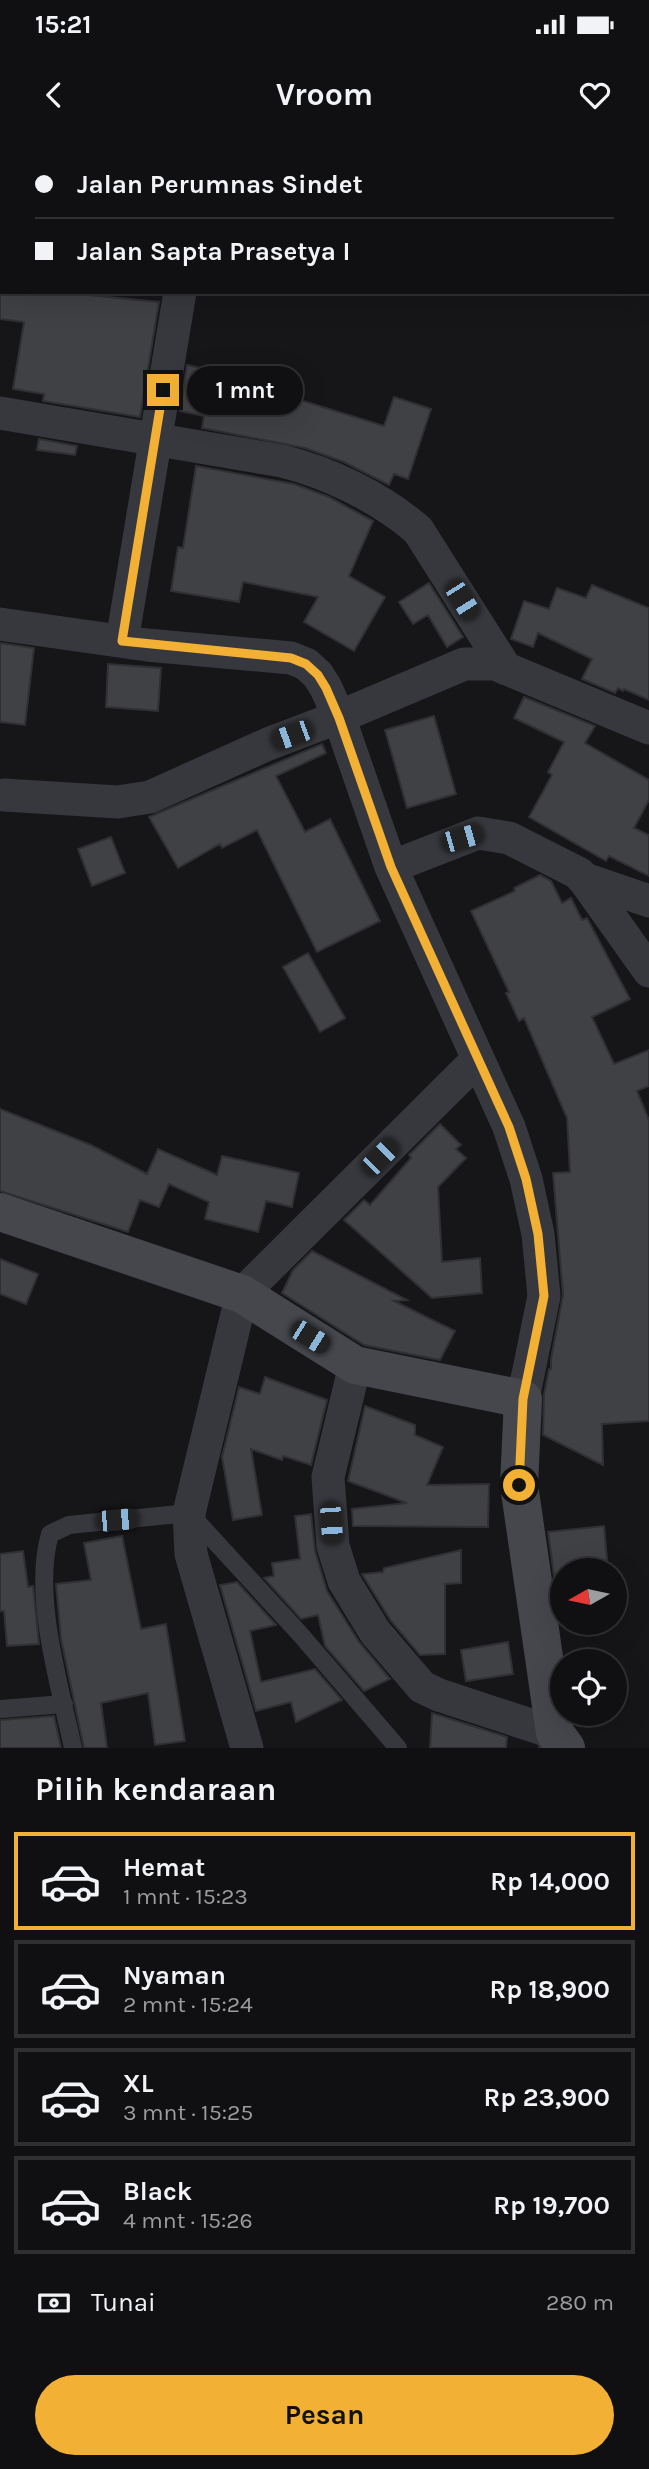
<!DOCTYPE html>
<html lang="id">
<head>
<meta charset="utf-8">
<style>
  :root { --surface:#101012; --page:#19191b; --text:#f1f3f6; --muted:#9c9d9f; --line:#303032; --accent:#f2b134 }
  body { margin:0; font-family:Karla,sans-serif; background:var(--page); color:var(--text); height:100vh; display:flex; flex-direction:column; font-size:26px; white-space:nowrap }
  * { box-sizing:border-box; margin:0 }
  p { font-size:23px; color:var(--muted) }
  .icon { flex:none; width:38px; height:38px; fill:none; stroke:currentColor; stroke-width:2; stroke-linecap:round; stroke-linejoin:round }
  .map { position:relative; height:1608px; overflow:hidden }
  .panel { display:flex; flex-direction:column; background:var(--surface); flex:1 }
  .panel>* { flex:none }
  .top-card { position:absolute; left:0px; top:0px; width:649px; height:154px; box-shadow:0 7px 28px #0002,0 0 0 2px var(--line); display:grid; align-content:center; height:154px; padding:0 35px; background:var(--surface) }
  .needle { width:46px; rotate:261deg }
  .fabs { position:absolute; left:550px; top:1418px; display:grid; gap:14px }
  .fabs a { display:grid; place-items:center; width:77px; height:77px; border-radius:50%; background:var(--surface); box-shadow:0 7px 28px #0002,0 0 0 2px var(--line); font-size:35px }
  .end { position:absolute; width:32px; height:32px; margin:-16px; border:9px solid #f2b134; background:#111; box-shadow:0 0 0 4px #111 }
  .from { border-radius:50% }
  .bubble { position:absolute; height:49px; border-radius:24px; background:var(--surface); box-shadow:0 7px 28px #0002,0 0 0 2px var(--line); font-size:23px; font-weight:700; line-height:49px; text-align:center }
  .car { position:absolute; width:21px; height:42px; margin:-21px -10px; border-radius:9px; box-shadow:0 0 5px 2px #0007; background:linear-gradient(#222 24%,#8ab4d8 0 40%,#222 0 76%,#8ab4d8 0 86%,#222 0) }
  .top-card b { display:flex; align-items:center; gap:24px; height:66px; font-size:26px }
  .top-card b+b { border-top:2px solid var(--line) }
  .top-card i { width:18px; height:18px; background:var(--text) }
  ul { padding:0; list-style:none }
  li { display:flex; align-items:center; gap:21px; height:98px; margin:0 14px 10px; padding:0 21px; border:4px solid var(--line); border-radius:0px }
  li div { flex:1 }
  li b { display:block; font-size:26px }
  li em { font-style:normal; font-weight:700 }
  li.on { border-color:var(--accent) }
  li>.icon { width:63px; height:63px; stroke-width:1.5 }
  h2 { padding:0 35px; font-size:32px; line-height:84px }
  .pay { display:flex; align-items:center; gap:18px; height:77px; padding:0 35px; font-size:26px }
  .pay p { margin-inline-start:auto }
  .action { display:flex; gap:14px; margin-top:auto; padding:14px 35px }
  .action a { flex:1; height:80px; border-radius:42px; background:var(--accent); color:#111; font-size:28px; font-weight:700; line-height:80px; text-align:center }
  .status { display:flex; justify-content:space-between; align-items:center; height:49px; padding:0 35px; background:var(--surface); direction:ltr }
  .status svg { height:19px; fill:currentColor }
  header { display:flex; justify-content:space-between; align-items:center; height:91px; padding:0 35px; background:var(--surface); font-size:32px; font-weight:700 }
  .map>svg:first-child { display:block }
</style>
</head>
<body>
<div class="status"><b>15:21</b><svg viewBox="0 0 49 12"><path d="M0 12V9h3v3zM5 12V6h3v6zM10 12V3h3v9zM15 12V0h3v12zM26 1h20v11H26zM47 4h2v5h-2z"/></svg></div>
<header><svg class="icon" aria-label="back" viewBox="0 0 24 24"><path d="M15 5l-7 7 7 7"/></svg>Vroom<svg class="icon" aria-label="heart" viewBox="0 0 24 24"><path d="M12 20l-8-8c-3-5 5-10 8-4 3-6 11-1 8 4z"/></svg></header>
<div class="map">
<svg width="649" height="1608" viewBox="0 0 649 1608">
  <rect width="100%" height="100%" fill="#161618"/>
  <!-- building -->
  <path fill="#404145" stroke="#303034" stroke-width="2" d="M 0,152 L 58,152 L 159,162 L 140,277 L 43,261 L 44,254 L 13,249 L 24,182 L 0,179 Z
    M 187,225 L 272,244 L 271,251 L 384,286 L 394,257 L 431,269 L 408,339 L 394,334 L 389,345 L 344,322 L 305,308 L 202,288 L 204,276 L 180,271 Z
    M 39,299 L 77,306 L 75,315 L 37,310 Z
    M 196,326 L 294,344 L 329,357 L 373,381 L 349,436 L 385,457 L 354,511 L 304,482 L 318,457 L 243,442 L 239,462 L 171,451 L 178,407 L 183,408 Z
    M 429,443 L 463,497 L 447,507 L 428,475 L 413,484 L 399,462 Z
    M 592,445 L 649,468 L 649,560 L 624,549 L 623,551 L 618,548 L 615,553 L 582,539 L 592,519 L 538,493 L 533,507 L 511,499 L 524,461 L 549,469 L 557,448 L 586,458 Z
    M 0,503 L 34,508 L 25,585 L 0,582 Z
    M 108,524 L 161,528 L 158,571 L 106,567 Z
    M 524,557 L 595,586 L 585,603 L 649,640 L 649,660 L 634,688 L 649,695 L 649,736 L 609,716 L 606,721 L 529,677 L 552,635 L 548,632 L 564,602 L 514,578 Z
    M 434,576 L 456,654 L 407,668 L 385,590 Z
    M 322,604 L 326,613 L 276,636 L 305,692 L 330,679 L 380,781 L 317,812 L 257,690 L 222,708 L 220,704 L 178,728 L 149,677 Z
    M 111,697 L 125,733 L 92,746 L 78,709 Z
    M 540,735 L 551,741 L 562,763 L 571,758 L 582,780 L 587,778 L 630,859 L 592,877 L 614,924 L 649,910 L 649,946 L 637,951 L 649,980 L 649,1281 L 602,1284 L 603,1325 L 543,1295 L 544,1254 L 549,1229 L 551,1229 L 551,1219 L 563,1155 L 553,1033 L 570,1032 L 567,978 L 524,878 L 519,881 L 506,853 L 509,852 L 471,771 L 515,751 L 514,748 Z
    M 308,813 L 345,878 L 320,892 L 283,827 Z
    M 0,969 L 91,1005 L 147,1034 L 158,1009 L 217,1035 L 222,1016 L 299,1033 L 292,1067 L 266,1061 L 258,1092 L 205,1079 L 209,1062 L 169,1044 L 159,1067 L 140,1060 L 128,1092 L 0,1051 Z
    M 440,984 L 461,1005 L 456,1009 L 466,1018 L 438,1047 L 442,1122 L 480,1118 L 482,1153 L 432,1158 L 344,1080 L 364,1060 L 370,1065 L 411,1018 L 409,1015 Z
    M 312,1111 L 407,1160 L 394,1161 L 455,1191 L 440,1220 L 364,1205 L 282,1153 L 293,1130 Z
    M 0,1119 L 38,1134 L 26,1164 L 0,1154 Z
    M 265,1237 L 327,1260 L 311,1325 L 283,1316 L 282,1320 L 251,1309 L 262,1375 L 233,1380 L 222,1317 L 239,1247 L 260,1254 Z
    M 365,1266 L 415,1285 L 415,1295 L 443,1307 L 427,1345 L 489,1344 L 488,1387 L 353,1386 L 352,1369 L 407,1363 L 348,1341 Z
    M 311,1374 L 315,1411 L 327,1451 L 359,1502 L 390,1539 L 364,1551 L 325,1506 L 318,1475 L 301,1479 L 264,1438 L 274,1436 L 272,1423 L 300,1419 L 295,1376 Z
    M 604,1386 L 608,1430 L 562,1430 L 562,1435 L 554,1436 L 548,1392 Z
    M 122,1396 L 141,1489 L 166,1484 L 185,1601 L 155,1605 L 148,1553 L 101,1563 L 107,1608 L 84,1608 L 61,1499 L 56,1444 L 91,1440 L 84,1403 Z
    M 461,1410 L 461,1443 L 445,1444 L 445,1514 L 420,1515 L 391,1481 L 362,1434 L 383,1432 L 384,1428 Z
    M 23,1411 L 28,1447 L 33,1446 L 39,1504 L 7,1506 L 4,1471 L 0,1471 L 0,1414 Z
    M 237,1442 L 276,1485 L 250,1491 L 261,1542 L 315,1529 L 342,1560 L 296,1582 L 291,1562 L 256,1571 L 220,1445 Z
    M 508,1502 L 513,1534 L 466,1541 L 461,1510 Z
    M 432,1573 L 507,1597 L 506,1608 L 430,1608 Z
    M 54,1576 L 61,1608 L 0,1608 L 0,1580 Z"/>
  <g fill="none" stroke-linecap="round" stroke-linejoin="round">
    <!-- lane -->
    <path stroke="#37383d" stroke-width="18" d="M 1,1569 L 64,1564
      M 73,1608 C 60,1546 32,1455 50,1394 L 69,1385 L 189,1373 L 300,1494 L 398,1608"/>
    <!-- street -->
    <path stroke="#37383d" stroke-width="33" d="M 187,0 L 188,2
      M 0,122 L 2,122
      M 0,273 L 282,321 C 330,333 381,358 418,390 L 506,529
      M 0,484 L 147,505 L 291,518 L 306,524 L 318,535 L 326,548 L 339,577 L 391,727 L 509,987 L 526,1039 L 538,1094 L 544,1156 L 523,1259
      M 122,501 L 180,152
      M 4,655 L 118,662 L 150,657 L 268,604 L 339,577 L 464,524 L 495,524 L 649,588
      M 391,727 L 478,693 L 509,698 L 580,734 L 649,831
      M 582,738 L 649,761
      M 355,1225 L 328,1337 L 333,1406 L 344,1441 L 375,1492 L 422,1547 L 439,1555 L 555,1593 L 555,1608
      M 247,1608 L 191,1414 L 189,1373 L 242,1154 L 478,919"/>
    <!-- secondary -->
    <path stroke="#45474d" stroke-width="38" d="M 0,1072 L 242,1154 L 355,1225 L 523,1259 L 519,1345 L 555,1593 L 566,1608"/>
  </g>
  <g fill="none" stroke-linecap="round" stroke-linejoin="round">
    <!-- route -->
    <path stroke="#f2b134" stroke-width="9" d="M 163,250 L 122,501 L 291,518 L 306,524 L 318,535 L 326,548 L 339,578 L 391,727 L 509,987 L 526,1039 L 538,1094 L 544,1156 L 523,1259 L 519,1345"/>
  </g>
</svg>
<div class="fabs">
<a><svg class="needle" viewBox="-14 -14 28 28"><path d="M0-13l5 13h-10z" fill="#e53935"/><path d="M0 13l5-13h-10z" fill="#9c9d9f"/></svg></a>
<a><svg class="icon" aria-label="locate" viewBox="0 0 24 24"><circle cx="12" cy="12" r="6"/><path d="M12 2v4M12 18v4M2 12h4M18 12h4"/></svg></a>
</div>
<i class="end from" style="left:519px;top:1345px"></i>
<i class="end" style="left:163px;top:250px"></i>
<div class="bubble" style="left:187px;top:226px;width:116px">1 mnt</div>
<i class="car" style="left:462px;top:460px;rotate:148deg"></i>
<i class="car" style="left:292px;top:595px;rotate:250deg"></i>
<i class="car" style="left:462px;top:698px;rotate:74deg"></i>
<i class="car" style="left:380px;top:1017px;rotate:45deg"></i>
<i class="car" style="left:310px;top:1197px;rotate:122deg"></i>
<i class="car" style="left:117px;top:1380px;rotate:85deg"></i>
<i class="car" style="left:331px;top:1383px;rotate:176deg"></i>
<div class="top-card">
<b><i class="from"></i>Jalan Perumnas Sindet</b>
<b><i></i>Jalan Sapta Prasetya I</b>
</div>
</div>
<section class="panel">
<h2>Pilih kendaraan</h2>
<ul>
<li class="on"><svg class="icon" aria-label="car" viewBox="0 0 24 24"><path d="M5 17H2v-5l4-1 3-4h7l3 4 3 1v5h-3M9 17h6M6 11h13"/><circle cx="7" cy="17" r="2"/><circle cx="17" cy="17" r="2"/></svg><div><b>Hemat</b><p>1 mnt · 15:23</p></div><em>Rp 14,000</em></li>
<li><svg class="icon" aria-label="car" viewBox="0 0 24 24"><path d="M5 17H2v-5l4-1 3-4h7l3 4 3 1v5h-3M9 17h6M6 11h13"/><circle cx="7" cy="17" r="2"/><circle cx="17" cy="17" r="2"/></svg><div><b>Nyaman</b><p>2 mnt · 15:24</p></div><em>Rp 18,900</em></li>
<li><svg class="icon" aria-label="car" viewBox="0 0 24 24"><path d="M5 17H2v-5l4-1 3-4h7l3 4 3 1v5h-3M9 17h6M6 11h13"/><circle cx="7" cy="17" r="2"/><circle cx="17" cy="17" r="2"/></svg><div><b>XL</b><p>3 mnt · 15:25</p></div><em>Rp 23,900</em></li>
<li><svg class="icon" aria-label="car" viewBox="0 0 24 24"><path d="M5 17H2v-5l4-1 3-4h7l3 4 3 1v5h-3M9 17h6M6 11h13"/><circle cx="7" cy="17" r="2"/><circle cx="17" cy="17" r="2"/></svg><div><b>Black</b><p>4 mnt · 15:26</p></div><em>Rp 19,700</em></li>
</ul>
<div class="pay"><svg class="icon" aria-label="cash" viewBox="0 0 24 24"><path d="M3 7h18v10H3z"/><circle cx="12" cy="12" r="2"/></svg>Tunai<p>280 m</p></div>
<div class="action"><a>Pesan</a></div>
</section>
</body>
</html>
